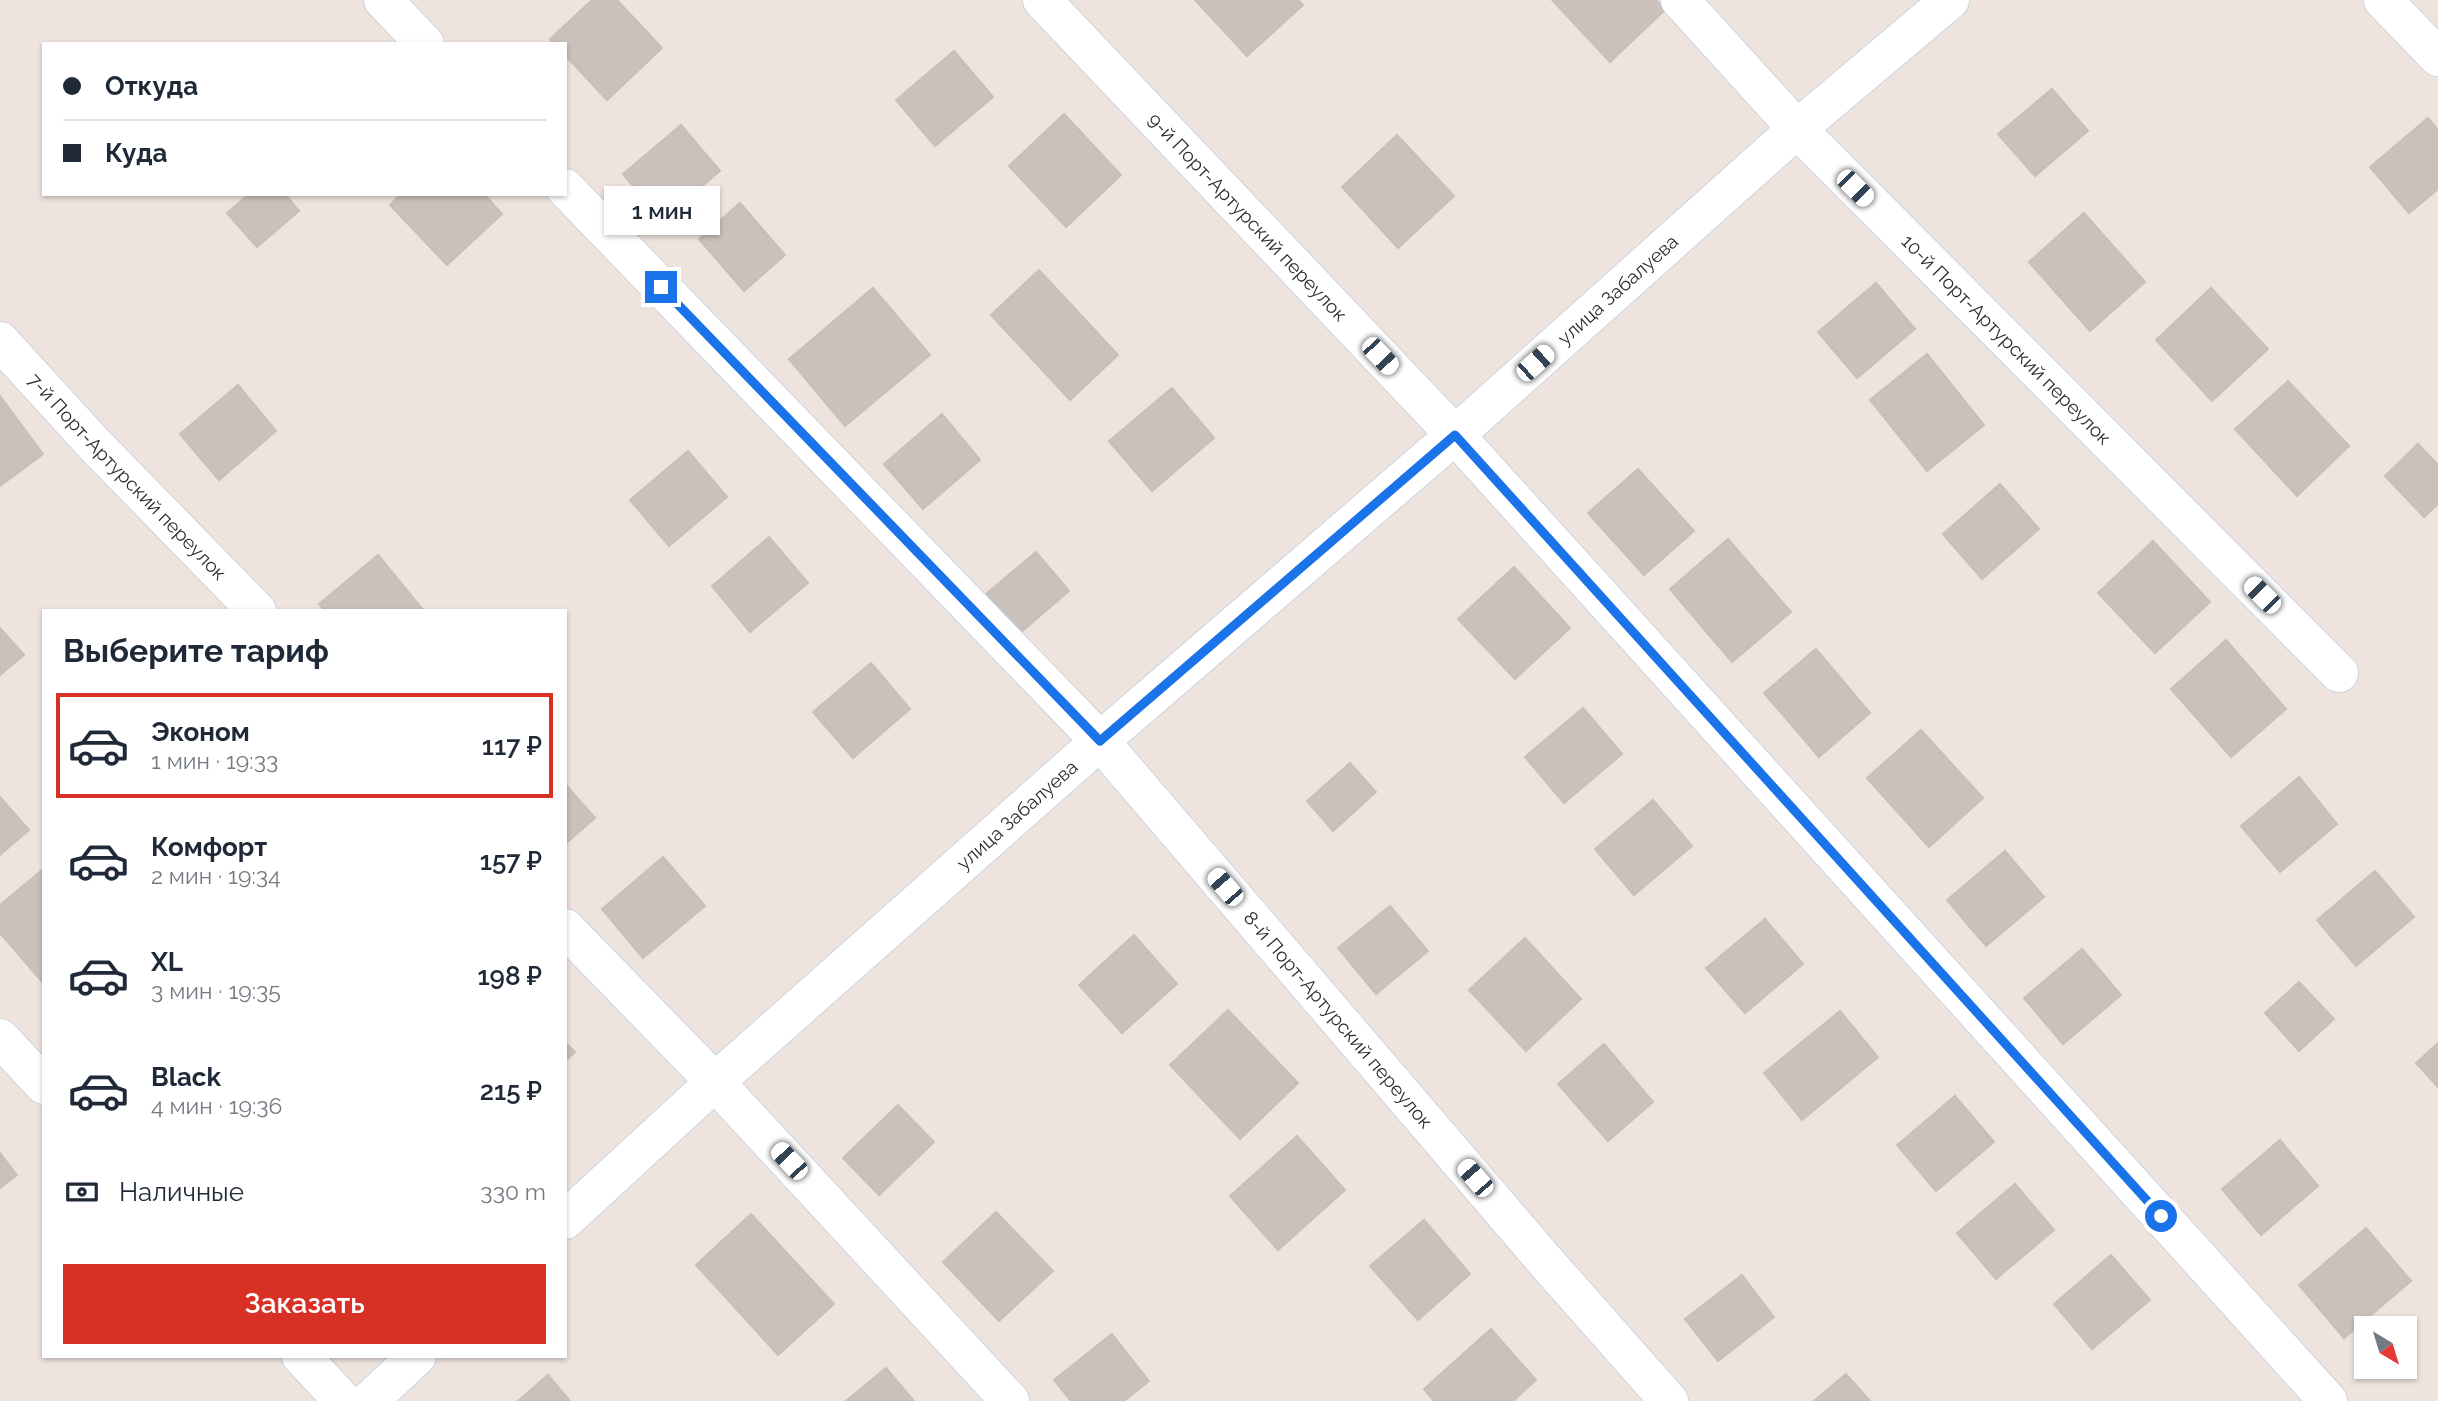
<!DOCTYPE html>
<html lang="ru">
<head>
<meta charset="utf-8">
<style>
  :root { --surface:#fff; --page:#f2f2f3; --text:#1f2937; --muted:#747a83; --line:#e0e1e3; --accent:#d93025 }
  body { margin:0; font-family:Raleway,sans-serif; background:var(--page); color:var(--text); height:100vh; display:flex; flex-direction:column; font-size:26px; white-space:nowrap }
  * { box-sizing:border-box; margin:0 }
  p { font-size:23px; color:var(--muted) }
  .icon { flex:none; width:38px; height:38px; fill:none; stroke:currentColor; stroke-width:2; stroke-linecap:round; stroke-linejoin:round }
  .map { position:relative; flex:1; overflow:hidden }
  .drawer { position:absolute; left:42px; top:609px; width:525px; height:749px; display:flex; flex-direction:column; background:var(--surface); border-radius:0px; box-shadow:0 2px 5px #0004 }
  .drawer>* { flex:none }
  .banner { position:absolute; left:42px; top:42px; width:525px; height:154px; border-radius:0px; box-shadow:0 2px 5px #0004; display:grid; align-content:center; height:154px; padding:0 21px; background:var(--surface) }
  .needle { width:46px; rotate:142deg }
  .tools { position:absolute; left:2354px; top:1316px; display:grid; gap:14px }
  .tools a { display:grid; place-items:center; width:63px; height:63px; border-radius:0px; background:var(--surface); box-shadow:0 2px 5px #0004; font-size:35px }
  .end { position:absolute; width:32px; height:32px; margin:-16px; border:9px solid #1a73e8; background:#fff; box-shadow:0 0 0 4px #fff }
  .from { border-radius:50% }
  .bubble { position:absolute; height:49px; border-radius:0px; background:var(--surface); box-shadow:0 2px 5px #0004; font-size:23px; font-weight:600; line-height:49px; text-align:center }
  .car { position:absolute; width:21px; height:42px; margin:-21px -10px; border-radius:9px; box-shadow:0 0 5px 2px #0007; background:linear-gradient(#fff 24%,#345 0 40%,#fff 0 76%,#345 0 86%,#fff 0) }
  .banner b { display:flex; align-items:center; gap:24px; height:66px; font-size:26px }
  .banner b+b { border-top:2px solid var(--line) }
  .banner i { width:18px; height:18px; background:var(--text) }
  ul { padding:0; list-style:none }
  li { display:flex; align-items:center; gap:21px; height:105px; margin:0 14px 10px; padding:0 7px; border:4px solid transparent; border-radius:0px }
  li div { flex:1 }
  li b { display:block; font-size:26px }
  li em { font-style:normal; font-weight:600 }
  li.selected { border-color:var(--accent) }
  li>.icon { width:63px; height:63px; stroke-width:1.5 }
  h2 { padding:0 21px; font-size:32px; line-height:84px }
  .pay { display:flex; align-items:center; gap:18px; height:77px; padding:0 21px; font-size:26px }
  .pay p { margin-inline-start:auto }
  .cta { display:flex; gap:14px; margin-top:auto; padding:14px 21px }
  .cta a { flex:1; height:80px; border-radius:0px; background:var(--accent); color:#fff; font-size:28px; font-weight:600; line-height:80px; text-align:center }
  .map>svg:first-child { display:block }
</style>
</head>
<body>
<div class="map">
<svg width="2438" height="1401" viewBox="0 0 2438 1401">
  <rect width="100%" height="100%" fill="#efe3de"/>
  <!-- building -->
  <path fill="#cac1bc" stroke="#cbbeb7" stroke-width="2" d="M 592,0 L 617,0 L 662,48 L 607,100 L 565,55 L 565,44 L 554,44 L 550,39 Z
    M 1195,0 L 1298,0 L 1303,5 L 1247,56 Z
    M 1656,0 L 1665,10 L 1610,62 L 1553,1 Z
    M 954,51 L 993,97 L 935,146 L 896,100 Z
    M 2052,89 L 2088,131 L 2035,176 L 1998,134 Z
    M 1064,114 L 1121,175 L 1066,227 L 1009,166 Z
    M 2428,118 L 2438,130 L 2438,189 L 2409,213 L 2370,167 Z
    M 681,125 L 720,171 L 662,220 L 623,174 Z
    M 1397,135 L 1454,196 L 1398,248 L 1342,187 Z
    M 249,194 L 285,194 L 299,211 L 257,247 L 227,213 Z
    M 401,194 L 484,194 L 502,214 L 447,265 L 390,205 Z
    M 740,203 L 785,255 L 744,291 L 699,239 Z
    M 2084,213 L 2145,282 L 2090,331 L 2029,262 Z
    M 1039,270 L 1118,355 L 1070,400 L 991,315 Z
    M 1876,283 L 1915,329 L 1857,378 L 1818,332 Z
    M 873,288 L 930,355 L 845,426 L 789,359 Z
    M 2211,288 L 2268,349 L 2212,401 L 2156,340 Z
    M 1927,354 L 1984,425 L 1927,471 L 1870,400 Z
    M 2288,381 L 2349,446 L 2297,496 L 2235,429 Z
    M 238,385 L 276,431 L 219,480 L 180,434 Z
    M 1172,388 L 1214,438 L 1152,491 L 1109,441 Z
    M 0,396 L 43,454 L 0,486 Z
    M 942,414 L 980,460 L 923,509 L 884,464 Z
    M 2418,444 L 2438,465 L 2438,504 L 2424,517 L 2385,476 Z
    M 688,451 L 727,497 L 669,546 L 630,500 Z
    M 1638,469 L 1694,531 L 1644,575 L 1588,513 Z
    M 2000,484 L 2039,529 L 1982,579 L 1943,534 Z
    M 769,537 L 808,583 L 750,632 L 712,586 Z
    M 1728,539 L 1791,612 L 1732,662 L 1670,589 Z
    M 2153,541 L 2210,602 L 2155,653 L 2098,593 Z
    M 1036,552 L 1069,591 L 1020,633 L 986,594 Z
    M 378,555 L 424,611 L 325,611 L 319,604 Z
    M 1514,567 L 1570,628 L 1515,679 L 1458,619 Z
    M 0,628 L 24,655 L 0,675 Z
    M 2226,640 L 2286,709 L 2231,757 L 2171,689 Z
    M 1816,649 L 1870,713 L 1819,757 L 1764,693 Z
    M 871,663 L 910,709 L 853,758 L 813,712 Z
    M 1583,708 L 1622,754 L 1564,803 L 1525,757 Z
    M 1921,730 L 1983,798 L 1929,847 L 1867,778 Z
    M 1350,763 L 1376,792 L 1333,831 L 1307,801 Z
    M 2299,777 L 2337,824 L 2280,872 L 2241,826 Z
    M 565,784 L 595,818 L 565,844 Z
    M 0,797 L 29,830 L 0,855 Z
    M 1653,800 L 1692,846 L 1634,895 L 1595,849 Z
    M 2005,851 L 2044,897 L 1986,946 L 1947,900 Z
    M 663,857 L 705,906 L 643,958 L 602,909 Z
    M 42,870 L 44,872 L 44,984 L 0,933 L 0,905 Z
    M 2375,871 L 2414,917 L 2356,966 L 2317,920 Z
    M 1390,906 L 1428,951 L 1376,994 L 1338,948 Z
    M 1765,919 L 1803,964 L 1745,1013 L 1706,968 Z
    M 1134,935 L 1177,984 L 1122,1033 L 1079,985 Z
    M 1525,938 L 1581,999 L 1526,1051 L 1469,990 Z
    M 2082,949 L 2121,995 L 2063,1044 L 2024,998 Z
    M 2299,982 L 2334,1019 L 2299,1051 L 2265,1013 Z
    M 1228,1010 L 1298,1083 L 1240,1139 L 1170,1065 Z
    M 1840,1011 L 1878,1057 L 1802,1120 L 1764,1073 Z
    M 565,1042 L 575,1052 L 565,1061 Z
    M 2438,1043 L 2438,1087 L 2416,1063 Z
    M 1604,1044 L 1653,1102 L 1608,1141 L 1558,1084 Z
    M 1955,1096 L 1994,1142 L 1936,1191 L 1897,1145 Z
    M 898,1105 L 934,1142 L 879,1195 L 843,1158 Z
    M 1297,1136 L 1345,1190 L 1278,1250 L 1230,1196 Z
    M 2280,1140 L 2318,1186 L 2261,1235 L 2222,1189 Z
    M 0,1153 L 17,1175 L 0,1188 Z
    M 2015,1184 L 2054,1230 L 1996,1279 L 1957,1233 Z
    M 996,1212 L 1053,1271 L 999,1321 L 943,1262 Z
    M 751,1214 L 834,1304 L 778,1355 L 696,1265 Z
    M 1424,1220 L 1470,1274 L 1418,1320 L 1370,1266 Z
    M 2366,1228 L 2411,1281 L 2344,1338 L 2299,1285 Z
    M 2111,1255 L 2150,1300 L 2092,1349 L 2054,1304 Z
    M 1742,1275 L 1774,1317 L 1718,1361 L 1685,1319 Z
    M 1491,1329 L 1536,1380 L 1513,1401 L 1434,1401 L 1424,1389 Z
    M 1112,1334 L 1149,1381 L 1124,1401 L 1071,1401 L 1054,1380 Z
    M 886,1368 L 914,1401 L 846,1401 Z
    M 1846,1374 L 1870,1401 L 1814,1401 Z
    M 548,1375 L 570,1401 L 518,1401 Z"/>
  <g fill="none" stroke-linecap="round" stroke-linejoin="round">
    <defs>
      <g id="minor">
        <path d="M 383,0 L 425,44"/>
        <path id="s1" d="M 1042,0 L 1455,435 L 2328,1401"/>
        <path id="s2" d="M 1680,0 L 1797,129 L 2339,673"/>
        <path d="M 2383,0 L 2438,57"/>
        <path id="s3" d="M 565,188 L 1100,741 L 1546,1262 L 1669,1401"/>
        <path id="s4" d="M 0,341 L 94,444 L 257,611"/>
        <path d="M 565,928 L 715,1082 L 1010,1401"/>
        <path d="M 0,1038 L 44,1085"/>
        <path id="s5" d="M 565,1220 L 715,1082 L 1100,741 L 1455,435 L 1797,129 L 1950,0"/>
        <path d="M 301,1356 L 343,1401"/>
        <path d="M 369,1401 L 417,1356"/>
      </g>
    </defs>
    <!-- minor casing -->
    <use href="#minor" stroke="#cbd5df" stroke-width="40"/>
    <!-- minor -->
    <use href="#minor" stroke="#fff" stroke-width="38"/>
  </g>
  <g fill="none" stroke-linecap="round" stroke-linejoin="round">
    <!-- route -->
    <path stroke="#1a73e8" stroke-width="9" d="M 661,287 L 1100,741 L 1455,435 L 2161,1216"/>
  </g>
  <g text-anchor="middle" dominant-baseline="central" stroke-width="5" stroke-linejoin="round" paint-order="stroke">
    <!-- street labels -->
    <g font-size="19" fill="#2c2c2c" stroke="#fff">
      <text stroke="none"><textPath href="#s1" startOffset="299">9-й Порт-Артурский переулок</textPath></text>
      <text stroke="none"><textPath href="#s5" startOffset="1405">улица Забалуева</textPath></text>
      <text stroke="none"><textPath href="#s2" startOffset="471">10-й Порт-Артурский переулок</textPath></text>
      <text stroke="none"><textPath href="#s4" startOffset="186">7-й Порт-Артурский переулок</textPath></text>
      <text stroke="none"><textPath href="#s5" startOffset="607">улица Забалуева</textPath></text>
      <text stroke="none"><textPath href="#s3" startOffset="1136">8-й Порт-Артурский переулок</textPath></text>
    </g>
  </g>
</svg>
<div class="tools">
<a><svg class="needle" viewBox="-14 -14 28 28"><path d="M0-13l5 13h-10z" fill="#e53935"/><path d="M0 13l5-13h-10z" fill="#747a83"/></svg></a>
</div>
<i class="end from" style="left:2161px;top:1216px"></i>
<i class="end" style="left:661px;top:287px"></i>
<div class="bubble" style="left:604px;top:186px;width:116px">1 мин</div>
<i class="car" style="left:1855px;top:188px;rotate:135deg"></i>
<i class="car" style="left:1380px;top:356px;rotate:137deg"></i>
<i class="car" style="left:1535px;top:363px;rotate:48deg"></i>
<i class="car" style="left:2262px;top:595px;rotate:315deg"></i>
<i class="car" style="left:1225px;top:887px;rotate:319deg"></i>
<i class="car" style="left:789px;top:1161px;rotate:317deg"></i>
<i class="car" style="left:1475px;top:1178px;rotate:319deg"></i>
<div class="banner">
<b><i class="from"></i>Откуда</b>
<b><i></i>Куда</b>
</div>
<section class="drawer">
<h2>Выберите тариф</h2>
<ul>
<li class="selected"><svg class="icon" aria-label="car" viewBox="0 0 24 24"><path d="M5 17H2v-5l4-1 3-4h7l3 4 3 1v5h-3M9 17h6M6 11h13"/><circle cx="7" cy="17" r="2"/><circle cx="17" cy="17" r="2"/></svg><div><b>Эконом</b><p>1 мин · 19:33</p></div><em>117 ₽</em></li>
<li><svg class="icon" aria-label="car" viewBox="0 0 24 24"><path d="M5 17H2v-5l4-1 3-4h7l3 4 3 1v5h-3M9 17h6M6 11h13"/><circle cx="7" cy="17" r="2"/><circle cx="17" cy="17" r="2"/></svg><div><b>Комфорт</b><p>2 мин · 19:34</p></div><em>157 ₽</em></li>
<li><svg class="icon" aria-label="car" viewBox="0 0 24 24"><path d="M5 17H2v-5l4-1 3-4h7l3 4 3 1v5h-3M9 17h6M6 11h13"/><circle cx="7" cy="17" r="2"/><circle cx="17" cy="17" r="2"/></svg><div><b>XL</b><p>3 мин · 19:35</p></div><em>198 ₽</em></li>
<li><svg class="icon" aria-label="car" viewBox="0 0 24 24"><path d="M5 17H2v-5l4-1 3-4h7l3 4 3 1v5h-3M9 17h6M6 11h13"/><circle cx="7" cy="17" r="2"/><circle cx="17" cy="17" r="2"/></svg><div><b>Black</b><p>4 мин · 19:36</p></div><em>215 ₽</em></li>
</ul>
<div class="pay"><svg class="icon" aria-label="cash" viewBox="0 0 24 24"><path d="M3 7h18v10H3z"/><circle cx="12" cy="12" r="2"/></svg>Наличные<p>330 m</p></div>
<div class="cta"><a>Заказать</a></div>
</section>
</div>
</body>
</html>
